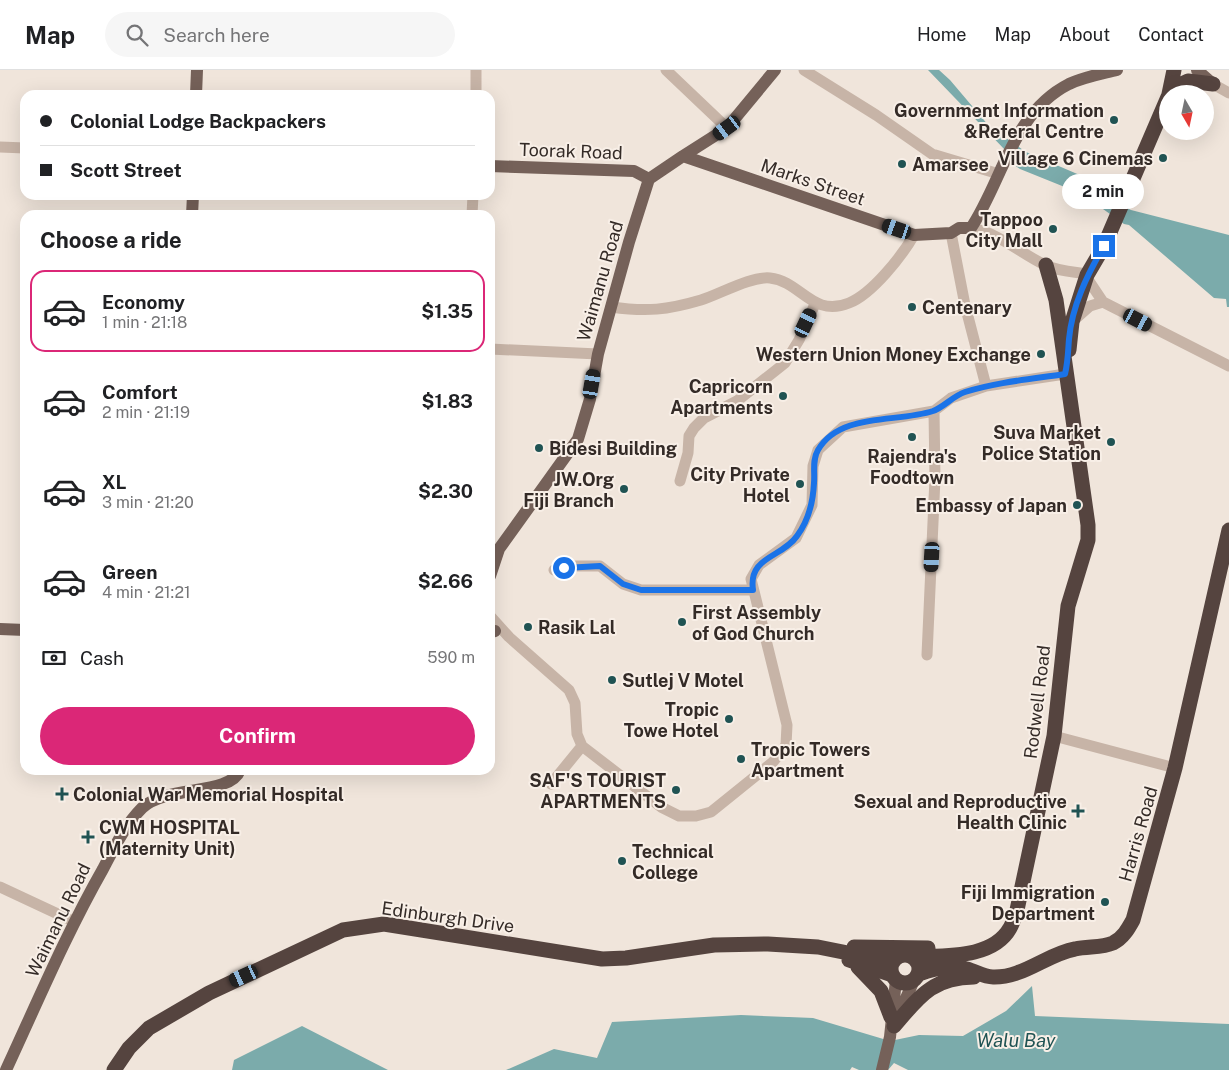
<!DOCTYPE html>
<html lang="en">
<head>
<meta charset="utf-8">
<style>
  :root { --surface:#fff; --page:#f6f6f6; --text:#202124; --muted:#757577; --line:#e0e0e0; --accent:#db2777 }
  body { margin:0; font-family:"Public Sans",sans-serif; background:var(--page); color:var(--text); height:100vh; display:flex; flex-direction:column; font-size:19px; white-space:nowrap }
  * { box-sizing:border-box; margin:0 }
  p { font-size:16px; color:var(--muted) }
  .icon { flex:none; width:28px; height:28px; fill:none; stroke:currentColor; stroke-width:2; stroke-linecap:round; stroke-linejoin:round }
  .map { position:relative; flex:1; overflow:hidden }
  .panel { position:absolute; left:20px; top:140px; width:475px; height:565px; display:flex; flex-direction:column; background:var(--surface); border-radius:15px; box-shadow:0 5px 20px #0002 }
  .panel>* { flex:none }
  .guide { position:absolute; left:20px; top:20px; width:475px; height:110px; border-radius:15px; box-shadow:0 5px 20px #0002; display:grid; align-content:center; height:110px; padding:0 20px; background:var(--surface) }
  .needle { width:32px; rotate:171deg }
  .controls { position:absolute; left:1159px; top:15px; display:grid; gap:10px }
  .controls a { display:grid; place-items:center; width:55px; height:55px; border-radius:50%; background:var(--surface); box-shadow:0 5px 20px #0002; font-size:25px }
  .end { position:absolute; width:22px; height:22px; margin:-11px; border:6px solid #1a73e8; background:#fff; box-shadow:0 0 0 2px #fff }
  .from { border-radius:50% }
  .bubble { position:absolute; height:35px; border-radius:18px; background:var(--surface); box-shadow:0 5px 20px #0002; font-size:16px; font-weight:700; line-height:35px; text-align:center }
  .car { position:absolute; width:15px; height:30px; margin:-15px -8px; border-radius:6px; box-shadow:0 0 4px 1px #0007; background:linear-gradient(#222 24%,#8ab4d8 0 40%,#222 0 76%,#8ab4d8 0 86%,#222 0) }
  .guide b { display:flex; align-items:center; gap:18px; height:48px; font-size:19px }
  .guide b+b { border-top:1px solid var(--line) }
  .guide i { width:12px; height:12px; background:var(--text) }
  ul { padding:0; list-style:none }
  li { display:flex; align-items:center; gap:15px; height:82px; margin:0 10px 8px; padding:0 10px; border:2px solid transparent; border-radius:15px }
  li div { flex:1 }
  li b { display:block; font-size:19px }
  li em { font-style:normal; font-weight:700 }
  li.on { border-color:var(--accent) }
  li>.icon { width:45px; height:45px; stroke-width:1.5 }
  h2 { padding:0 20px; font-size:22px; line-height:60px }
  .pay { display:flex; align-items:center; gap:12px; height:55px; padding:0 20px; font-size:19px }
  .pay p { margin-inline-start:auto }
  .primary-button { display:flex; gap:10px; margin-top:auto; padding:10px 20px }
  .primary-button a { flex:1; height:58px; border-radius:30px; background:var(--accent); color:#fff; font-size:20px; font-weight:700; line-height:58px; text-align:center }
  header { display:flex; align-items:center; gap:30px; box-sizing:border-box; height:70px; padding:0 25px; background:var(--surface); border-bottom:1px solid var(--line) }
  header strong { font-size:24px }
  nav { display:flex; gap:28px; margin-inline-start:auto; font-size:18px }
  .search { width:350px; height:45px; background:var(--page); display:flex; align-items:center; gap:12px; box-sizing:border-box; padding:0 18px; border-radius:28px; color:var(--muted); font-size:19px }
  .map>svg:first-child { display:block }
</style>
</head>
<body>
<header>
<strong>Map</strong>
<div class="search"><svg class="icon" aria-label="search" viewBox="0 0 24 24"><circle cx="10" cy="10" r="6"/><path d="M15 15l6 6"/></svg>Search here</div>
<nav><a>Home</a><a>Map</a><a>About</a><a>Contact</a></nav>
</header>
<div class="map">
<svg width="1229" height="1000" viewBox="0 0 1229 1000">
  <rect width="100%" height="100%" fill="#f0e5db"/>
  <!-- water -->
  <path fill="#7babab" d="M 928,0 L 939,0 L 950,10 L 989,56 L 1026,82 L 1082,106 L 1105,127 L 1131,140 L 1229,165 L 1229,237 L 1227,237 L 1226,229 L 1214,228 L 1129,155 L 1124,154 L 1082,124 L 1020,99 L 1014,95 L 1006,81 Z
    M 1032,916 L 1035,946 L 1229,954 L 1229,1000 L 908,1000 L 894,993 L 888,1000 L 859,1000 L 852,997 L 850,1000 L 506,1000 L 554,979 L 597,988 L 612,952 L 741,945 L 813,948 L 890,971 L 919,965 L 963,966 L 1006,941 Z
    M 302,956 L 388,1000 L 232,1000 L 234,990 Z"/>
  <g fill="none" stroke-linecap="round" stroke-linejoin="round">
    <!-- minor -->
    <path stroke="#c7b4a7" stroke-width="11" d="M 666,0 L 727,58
      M 804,0 L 876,45 L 932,84 L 999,104
      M 1213,14 L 1229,23
      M 476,25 L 476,0
      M 0,77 L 25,78
      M 472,145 L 473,125
      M 971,158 C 999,163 1020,183 1045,195 C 1057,201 1074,202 1087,204
      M 951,163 L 965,235 L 986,316
      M 1087,208 L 1103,232 L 1229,296
      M 611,237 C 647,242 667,240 701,230 C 720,224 751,206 770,208 C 801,211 812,248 849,233 C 872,224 902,186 914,165
      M 1072,252 L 1090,236 L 1103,232
      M 490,279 L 598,284
      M 680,411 L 688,383 L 689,366 L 694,358 L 704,348 L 737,331 L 785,293 L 799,270 L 815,234
      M 554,500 L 575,496 L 600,496 L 623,514 L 641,520 L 753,520
      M 490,546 L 509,567 L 569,620 L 575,633 L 577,664 L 582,676 L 661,737 L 679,746 L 696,746 L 711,742 L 773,692 L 786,675 L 787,655 L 751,509 L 759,495 L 796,468 L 812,435 L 813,396 L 818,380 L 843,357 L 934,341 L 951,328 L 986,316 L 1065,304
      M 927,585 L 935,408 L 934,341
      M 1054,666 L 1175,698
      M 551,714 L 582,676
      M 0,817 L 75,852"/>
    <!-- major -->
    <path stroke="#756159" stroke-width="12" d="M 1197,0 L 1213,14
      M 196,25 L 197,0
      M 683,86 L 727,58 L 775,0
      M 490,96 L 634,101 L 649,109
      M 649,109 L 683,86 L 914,165 L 951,163 L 959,158 L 971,158 C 1003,110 1012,43 1069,14 C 1084,7 1101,4 1117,0
      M 192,145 L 193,125
      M 490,506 L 499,479 L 578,369 L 590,329 L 598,284 L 629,172 L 649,109
      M 0,559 L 25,560
      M 490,562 L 495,561
      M 896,951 L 914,910
      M 6,1000 C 37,933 66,864 103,799 C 114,778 125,755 142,738 C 166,715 230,726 240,700
      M 882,1000 L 890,967 L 896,910"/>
    <!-- highway -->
    <path stroke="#55443f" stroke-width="15" d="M 1171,19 L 1188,11 L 1213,14
      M 1169,24 L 1174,0
      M 1069,280 L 1072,252 L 1087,205 L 1104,176 L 1168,27
      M 854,877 L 928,878
      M891 899a14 14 0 1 1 28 0a14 14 0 1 1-28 0Z
      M 912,887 C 942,885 992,890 1010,858 C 1013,853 1015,846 1017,840 L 1054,666 L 1068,536 L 1088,470 L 1088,455 L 1056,230 L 1046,195
      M 849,890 L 892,905
      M 858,897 L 881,921 L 891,947
      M 919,904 C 935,898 950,895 967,899 C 975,901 984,907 993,907 C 1023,908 1047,884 1075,879 C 1088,876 1102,878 1113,873 C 1123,868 1128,859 1133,850 L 1175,698 L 1229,460
      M 894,956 C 919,927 933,907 974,907
      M 114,1000 L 129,978 L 149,958 L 209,923 L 343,860 L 384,854 L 602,889 L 626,888 L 714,875 L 768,874 L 818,877 L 893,892"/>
  </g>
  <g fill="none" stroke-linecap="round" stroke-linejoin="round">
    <!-- route -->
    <path stroke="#1a73e8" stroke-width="6" d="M 564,498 L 600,496 L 623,514 L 641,520 L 753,520 C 748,486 782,488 797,466 C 809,450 813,433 814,413 C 815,402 812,390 818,380 C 840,342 897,353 933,341 C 944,337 953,326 965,322 C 997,312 1032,309 1065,304 C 1068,292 1068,281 1069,269 C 1072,236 1087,205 1104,176"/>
  </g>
  <!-- markers -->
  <g fill="#205353" stroke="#f8efe7" stroke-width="2">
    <circle cx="1114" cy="50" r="5"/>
    <circle cx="1163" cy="88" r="5"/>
    <circle cx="902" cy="94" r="5"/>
    <circle cx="1053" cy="159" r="5"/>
    <circle cx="912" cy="237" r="5"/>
    <circle cx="1041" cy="284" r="5"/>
    <circle cx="783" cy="326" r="5"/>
    <circle cx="912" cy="367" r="5"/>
    <circle cx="1111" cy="372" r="5"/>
    <circle cx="539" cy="378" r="5"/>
    <circle cx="800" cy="414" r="5"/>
    <circle cx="624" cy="419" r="5"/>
    <circle cx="1077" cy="435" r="5"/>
    <circle cx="682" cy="552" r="5"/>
    <circle cx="528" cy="557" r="5"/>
    <circle cx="612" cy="610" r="5"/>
    <circle cx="729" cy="649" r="5"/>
    <circle cx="741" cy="689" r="5"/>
    <circle cx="676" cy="720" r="5"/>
    <path d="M59.5 716.5h5v5h5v5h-5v5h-5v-5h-5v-5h5z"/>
    <path d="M1075.5 733.5h5v5h5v5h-5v5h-5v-5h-5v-5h5z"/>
    <path d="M85.5 759.5h5v5h5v5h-5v5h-5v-5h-5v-5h5z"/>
    <circle cx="622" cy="791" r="5"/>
    <circle cx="1105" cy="832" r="5"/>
  </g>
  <g text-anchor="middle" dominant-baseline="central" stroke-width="4" stroke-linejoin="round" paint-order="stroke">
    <!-- poi labels -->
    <g font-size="18" font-weight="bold" fill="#342b27" stroke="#f8efe7" text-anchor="end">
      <text x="1104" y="40">Government Information<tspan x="1104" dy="21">&amp;Referal Centre</tspan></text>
      <text x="1153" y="88">Village 6 Cinemas</text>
      <text x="912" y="94" text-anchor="start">Amarsee</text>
      <text x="1043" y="149">Tappoo<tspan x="1043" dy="21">City Mall</tspan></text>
      <text x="922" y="237" text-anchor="start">Centenary</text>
      <text x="1031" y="284">Western Union Money Exchange</text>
      <text x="773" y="316">Capricorn<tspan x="773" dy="21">Apartments</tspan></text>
      <text x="1101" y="362">Suva Market<tspan x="1101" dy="21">Police Station</tspan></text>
      <text x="549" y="378" text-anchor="start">Bidesi Building</text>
      <text x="912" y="386" text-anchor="middle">Rajendra's<tspan x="912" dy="21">Foodtown</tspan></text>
      <text x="790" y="404">City Private<tspan x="790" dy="21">Hotel</tspan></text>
      <text x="614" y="409">JW.Org<tspan x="614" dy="21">Fiji Branch</tspan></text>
      <text x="1067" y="435">Embassy of Japan</text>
      <text x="692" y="542" text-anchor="start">First Assembly<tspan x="692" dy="21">of God Church</tspan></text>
      <text x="538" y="557" text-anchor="start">Rasik Lal</text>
      <text x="622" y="610" text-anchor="start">Sutlej V Motel</text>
      <text x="719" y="639">Tropic<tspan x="719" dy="21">Towe Hotel</tspan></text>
      <text x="751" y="679" text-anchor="start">Tropic Towers<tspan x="751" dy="21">Apartment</tspan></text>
      <text x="666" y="710">SAF'S TOURIST<tspan x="666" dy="21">APARTMENTS</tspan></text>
      <text x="73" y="724" text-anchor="start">Colonial War Memorial Hospital</text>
      <text x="1067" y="731">Sexual and Reproductive<tspan x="1067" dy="21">Health Clinic</tspan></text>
      <text x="99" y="757" text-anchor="start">CWM HOSPITAL<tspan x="99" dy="21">(Maternity Unit)</tspan></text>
      <text x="632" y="781" text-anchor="start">Technical<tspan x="632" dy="21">College</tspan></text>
      <text x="1095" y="822">Fiji Immigration<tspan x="1095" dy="21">Department</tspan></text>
    </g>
    <!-- street labels -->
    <g font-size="18" fill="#342b27" stroke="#f8efe7">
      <text transform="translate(571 81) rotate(2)">Toorak Road</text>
      <text transform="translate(813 112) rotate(19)">Marks Street</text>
      <text transform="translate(600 211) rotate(-74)">Waimanu Road</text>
      <text transform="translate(1037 632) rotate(-83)">Rodwell Road</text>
      <text transform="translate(1138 764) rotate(-74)">Harris Road</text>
      <text transform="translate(448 847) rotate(8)">Edinburgh Drive</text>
      <text transform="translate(58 850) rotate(-64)">Waimanu Road</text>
    </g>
    <!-- water labels -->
    <g font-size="19" font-style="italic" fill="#205353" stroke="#f8efe7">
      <text x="1016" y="970">Walu Bay</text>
    </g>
  </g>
</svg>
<div class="controls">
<a><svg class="needle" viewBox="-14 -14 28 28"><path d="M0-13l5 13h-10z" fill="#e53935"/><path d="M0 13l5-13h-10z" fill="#757577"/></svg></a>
</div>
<i class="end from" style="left:564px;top:498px"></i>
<i class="end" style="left:1104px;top:176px"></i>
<div class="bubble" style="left:1062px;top:104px;width:82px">2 min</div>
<i class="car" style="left:727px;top:58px;rotate:234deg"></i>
<i class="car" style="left:897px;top:159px;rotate:289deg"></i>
<i class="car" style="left:1138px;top:250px;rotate:117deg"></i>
<i class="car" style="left:806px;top:253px;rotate:25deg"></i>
<i class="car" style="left:592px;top:314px;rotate:10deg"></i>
<i class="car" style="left:932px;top:487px;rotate:183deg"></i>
<i class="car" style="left:244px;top:906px;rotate:245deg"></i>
<div class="guide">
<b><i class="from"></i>Colonial Lodge Backpackers</b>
<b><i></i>Scott Street</b>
</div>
<section class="panel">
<h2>Choose a ride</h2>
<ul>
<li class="on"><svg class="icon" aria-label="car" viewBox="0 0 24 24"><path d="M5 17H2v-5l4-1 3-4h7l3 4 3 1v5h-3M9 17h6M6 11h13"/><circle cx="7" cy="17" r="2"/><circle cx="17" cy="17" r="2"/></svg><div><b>Economy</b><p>1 min · 21:18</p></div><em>$1.35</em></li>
<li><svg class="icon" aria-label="car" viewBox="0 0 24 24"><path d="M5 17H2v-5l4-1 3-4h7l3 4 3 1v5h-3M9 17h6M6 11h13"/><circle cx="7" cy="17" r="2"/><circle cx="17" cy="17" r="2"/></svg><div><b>Comfort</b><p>2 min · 21:19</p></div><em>$1.83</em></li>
<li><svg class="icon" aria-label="car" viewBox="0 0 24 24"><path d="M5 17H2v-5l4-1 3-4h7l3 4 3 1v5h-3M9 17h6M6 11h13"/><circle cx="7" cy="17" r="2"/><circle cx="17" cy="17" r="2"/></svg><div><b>XL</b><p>3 min · 21:20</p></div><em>$2.30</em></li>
<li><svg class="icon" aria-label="car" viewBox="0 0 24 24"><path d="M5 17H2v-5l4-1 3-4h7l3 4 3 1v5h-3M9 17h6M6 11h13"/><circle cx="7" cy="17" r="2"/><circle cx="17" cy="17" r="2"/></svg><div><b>Green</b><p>4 min · 21:21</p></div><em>$2.66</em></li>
</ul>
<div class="pay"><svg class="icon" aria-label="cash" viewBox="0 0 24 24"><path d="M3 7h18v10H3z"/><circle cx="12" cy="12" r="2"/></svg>Cash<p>590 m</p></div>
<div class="primary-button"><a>Confirm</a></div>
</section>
</div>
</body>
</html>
